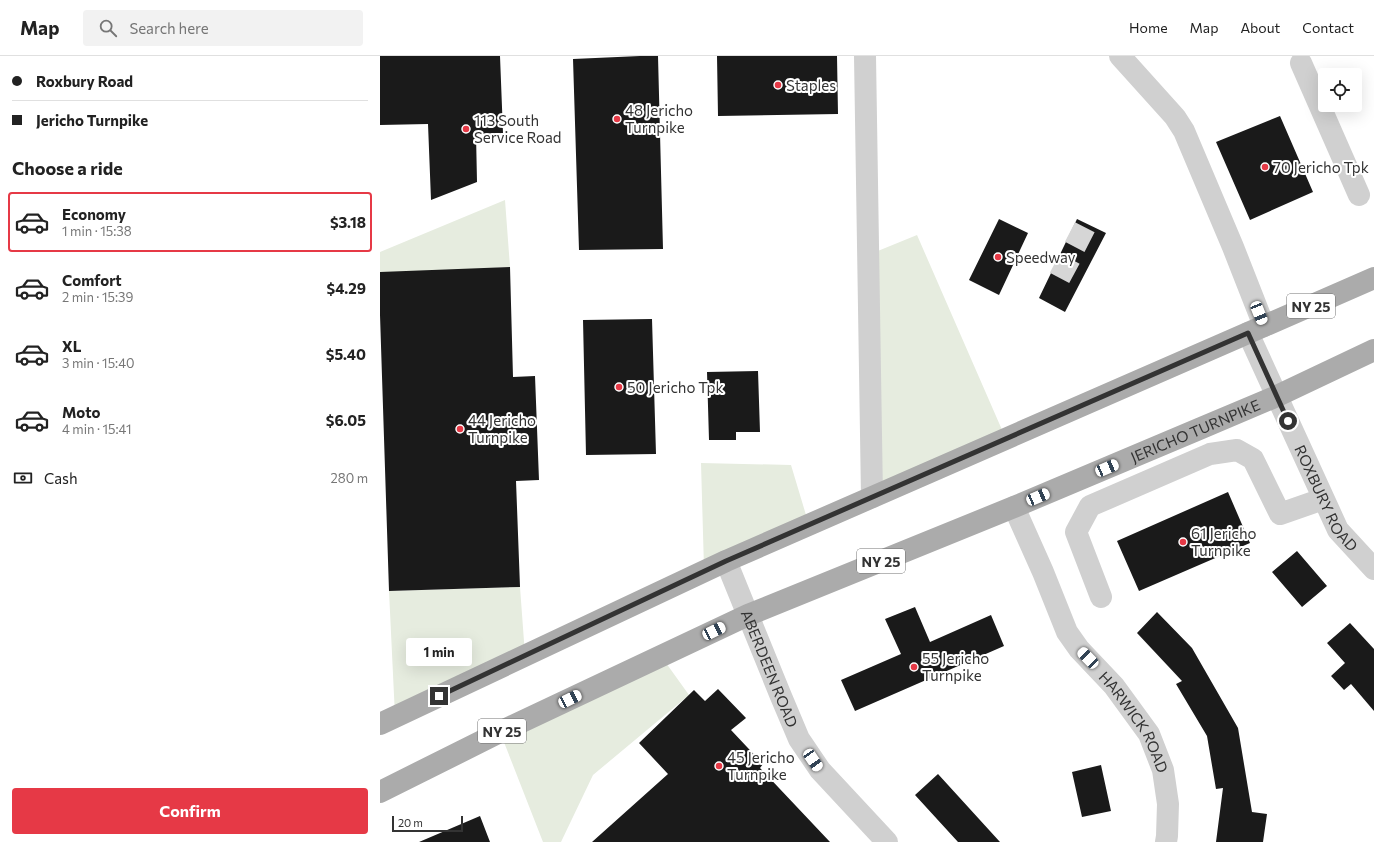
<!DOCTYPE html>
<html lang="en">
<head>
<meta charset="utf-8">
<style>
  :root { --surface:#fff; --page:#f2f2f2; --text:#222; --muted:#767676; --line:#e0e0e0; --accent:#e63946 }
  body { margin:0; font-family:Commissioner,sans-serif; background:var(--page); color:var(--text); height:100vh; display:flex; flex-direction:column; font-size:15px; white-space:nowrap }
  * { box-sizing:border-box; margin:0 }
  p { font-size:13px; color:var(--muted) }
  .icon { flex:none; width:22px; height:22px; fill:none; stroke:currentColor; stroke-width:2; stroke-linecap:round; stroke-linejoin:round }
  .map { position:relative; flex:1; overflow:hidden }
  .drawer { display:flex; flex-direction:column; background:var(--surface); width:380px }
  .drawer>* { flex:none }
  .guide { display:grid; align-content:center; height:88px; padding:0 12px; background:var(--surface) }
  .controls { position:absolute; left:938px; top:12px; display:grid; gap:8px }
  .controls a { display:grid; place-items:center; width:44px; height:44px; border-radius:4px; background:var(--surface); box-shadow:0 4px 16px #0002; font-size:20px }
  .scale { position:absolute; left:12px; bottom:10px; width:71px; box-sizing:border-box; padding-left:4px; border:2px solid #333; border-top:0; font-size:11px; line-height:14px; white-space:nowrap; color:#333; -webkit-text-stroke:3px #fff; paint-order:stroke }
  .end { position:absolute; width:18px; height:18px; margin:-9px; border:5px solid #333; background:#fff; box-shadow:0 0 0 2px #fff }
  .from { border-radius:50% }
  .bubble { position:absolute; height:28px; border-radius:4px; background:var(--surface); box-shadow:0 4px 16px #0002; font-size:13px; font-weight:700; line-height:28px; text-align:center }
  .car { position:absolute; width:12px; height:24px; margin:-12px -6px; border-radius:5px; box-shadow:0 0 3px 1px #0007; background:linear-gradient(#fff 24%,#345 0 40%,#fff 0 76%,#345 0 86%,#fff 0) }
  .guide b { display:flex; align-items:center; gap:14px; height:38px; font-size:15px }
  .guide b+b { border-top:1px solid var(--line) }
  .guide i { width:10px; height:10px; background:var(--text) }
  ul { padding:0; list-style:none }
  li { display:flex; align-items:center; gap:12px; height:60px; margin:0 8px 6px; padding:0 4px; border:2px solid transparent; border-radius:4px }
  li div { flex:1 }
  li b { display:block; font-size:15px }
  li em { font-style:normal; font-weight:700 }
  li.on { border-color:var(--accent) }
  li>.icon { width:36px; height:36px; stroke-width:1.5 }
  h2 { padding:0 12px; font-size:18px; line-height:48px }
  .pay { display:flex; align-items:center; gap:10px; height:44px; padding:0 12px; font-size:15px }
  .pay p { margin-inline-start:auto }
  .button { display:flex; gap:8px; margin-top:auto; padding:8px 12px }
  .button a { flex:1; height:46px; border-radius:4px; background:var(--accent); color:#fff; font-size:16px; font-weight:700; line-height:46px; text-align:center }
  header { display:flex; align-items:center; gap:24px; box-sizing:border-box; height:56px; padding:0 20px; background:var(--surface); border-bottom:1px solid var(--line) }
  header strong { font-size:19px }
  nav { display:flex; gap:22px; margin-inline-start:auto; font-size:14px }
  .search { width:280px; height:36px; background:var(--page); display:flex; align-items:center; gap:10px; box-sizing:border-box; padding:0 14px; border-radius:4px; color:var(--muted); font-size:15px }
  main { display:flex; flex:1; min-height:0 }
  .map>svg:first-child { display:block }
</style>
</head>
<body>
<header>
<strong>Map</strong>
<div class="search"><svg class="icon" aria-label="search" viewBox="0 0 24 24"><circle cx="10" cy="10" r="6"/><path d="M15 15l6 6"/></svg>Search here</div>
<nav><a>Home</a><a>Map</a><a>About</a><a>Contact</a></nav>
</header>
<main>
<section class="drawer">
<div class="guide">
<b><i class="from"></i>Roxbury Road</b>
<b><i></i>Jericho Turnpike</b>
</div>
<h2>Choose a ride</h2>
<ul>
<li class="on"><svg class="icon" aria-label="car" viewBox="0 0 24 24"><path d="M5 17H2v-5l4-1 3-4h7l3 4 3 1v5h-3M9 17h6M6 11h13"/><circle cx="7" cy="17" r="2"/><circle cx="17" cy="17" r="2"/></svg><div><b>Economy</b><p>1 min · 15:38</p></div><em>$3.18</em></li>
<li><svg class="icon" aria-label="car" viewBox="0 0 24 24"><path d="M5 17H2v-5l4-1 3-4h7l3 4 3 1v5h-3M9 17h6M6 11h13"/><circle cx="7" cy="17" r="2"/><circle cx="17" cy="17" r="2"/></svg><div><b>Comfort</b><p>2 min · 15:39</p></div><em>$4.29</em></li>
<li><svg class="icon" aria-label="car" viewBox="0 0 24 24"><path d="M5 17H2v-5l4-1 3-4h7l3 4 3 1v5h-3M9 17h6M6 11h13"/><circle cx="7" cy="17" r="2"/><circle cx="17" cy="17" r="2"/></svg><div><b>XL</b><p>3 min · 15:40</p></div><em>$5.40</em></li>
<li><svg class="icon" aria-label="car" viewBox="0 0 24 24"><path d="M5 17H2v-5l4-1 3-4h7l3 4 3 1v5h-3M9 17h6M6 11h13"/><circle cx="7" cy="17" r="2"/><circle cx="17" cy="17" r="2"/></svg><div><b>Moto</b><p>4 min · 15:41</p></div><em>$6.05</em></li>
</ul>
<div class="pay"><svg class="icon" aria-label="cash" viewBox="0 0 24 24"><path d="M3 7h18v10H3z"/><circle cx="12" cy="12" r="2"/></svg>Cash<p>280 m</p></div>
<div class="button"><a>Confirm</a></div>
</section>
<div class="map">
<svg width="994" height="786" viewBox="0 0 994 786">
  <rect width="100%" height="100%" fill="#fff"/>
  <!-- green -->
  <path fill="#e6ecdf" d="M 125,144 L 130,211 L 0,219 L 0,196 Z
    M 537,179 L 626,383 L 492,441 L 488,199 Z
    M 321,407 L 411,409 L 429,469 L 324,512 Z
    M 140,531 L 145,599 L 15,660 L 9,535 Z
    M 281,600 L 309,639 L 213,719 L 181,786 L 163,786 L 120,676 Z"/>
  <!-- building -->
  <path fill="#1a1a1a" d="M 0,0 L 120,0 L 123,77 L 96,78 L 97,126 L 51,144 L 48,68 L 0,69 Z
    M 260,0 L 278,0 L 283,193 L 199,194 L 193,3 Z
    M 337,0 L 457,0 L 458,58 L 338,60 Z
    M 900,60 L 933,136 L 870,164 L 836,86 Z
    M 619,163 L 648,177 L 619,239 L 589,224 Z
    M 697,163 L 726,177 L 685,256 L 659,242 Z
    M 130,211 L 133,321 L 155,320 L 159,424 L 136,425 L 140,531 L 9,535 L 0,259 L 0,216 Z
    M 272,263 L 276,398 L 206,399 L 203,264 Z
    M 378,315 L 380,376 L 356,376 L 356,384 L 329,384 L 327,316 Z
    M 848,436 L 870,487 L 759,535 L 737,485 Z
    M 917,495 L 947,530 L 922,551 L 892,516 Z
    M 535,551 L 550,586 L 611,559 L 624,590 L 475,655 L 461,624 L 521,598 L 505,563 Z
    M 777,556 L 812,592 L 858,672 L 872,756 L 887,758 L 883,786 L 836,786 L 843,732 L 836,733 L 827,680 L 796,628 L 802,625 L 757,577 Z
    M 970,567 L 994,593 L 994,655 L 971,628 L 964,634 L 951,620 L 965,607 L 947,587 Z
    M 338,633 L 366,662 L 351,674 L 383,708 L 380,712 L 450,786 L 212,786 L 288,718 L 259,687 L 314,634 L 325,645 Z
    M 721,709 L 731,755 L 702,761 L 692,716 Z
    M 558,718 L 620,786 L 578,786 L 535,739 Z
    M 100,760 L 110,786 L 39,786 Z"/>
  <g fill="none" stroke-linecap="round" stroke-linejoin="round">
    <!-- minor-tunnel -->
    <path stroke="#d6d6d6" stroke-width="22" stroke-dasharray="22 11" stroke-linecap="butt" d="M 690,176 L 719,191
      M 675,207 L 703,222"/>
    <!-- minor -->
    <g stroke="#d0d0d0" stroke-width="22">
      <path d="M 485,0 L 492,441"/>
      <path d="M 740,0 L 795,61 L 804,75 L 853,191 L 884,270"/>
      <path d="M 921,7 L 979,139"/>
      <path id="s1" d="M 868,277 L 958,474 L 994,513"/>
      <path id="s2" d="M 634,451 L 663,516 L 687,576 L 699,593 L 734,630 L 769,678 L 783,714 L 788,748 L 787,780 L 786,786"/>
      <path id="s3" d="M 346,505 L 400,638 L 419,683 L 440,714 L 507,786"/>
      <path d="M 721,541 L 696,476 L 710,450 L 830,398 L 857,394 L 873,403 L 900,458 L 943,443"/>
    </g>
    <!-- major -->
    <g stroke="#ababab" stroke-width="22">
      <path d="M 0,668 L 346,505 L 994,222"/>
      <path id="s4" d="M 0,736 L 120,676 L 368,559 L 634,451 L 819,373 L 897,340 L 994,294"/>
    </g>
  </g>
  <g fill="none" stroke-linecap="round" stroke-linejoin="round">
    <!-- route -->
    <path stroke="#333" stroke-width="5" d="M 59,640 L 346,505 L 868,277 L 908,365"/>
  </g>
  <!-- markers -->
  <g fill="#e63946" stroke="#fff" stroke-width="1.5">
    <circle cx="398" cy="29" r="4"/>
    <circle cx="237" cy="63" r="4"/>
    <circle cx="86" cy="73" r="4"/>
    <circle cx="885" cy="111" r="4"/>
    <circle cx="618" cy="201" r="4"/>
    <circle cx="239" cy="331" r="4"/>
    <circle cx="80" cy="373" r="4"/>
    <circle cx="803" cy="486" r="4"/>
    <circle cx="534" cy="611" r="4"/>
    <circle cx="339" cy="710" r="4"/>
  </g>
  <g text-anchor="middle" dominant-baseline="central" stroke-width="4" stroke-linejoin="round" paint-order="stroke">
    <!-- shield labels -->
    <g fill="#fff" stroke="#707070" stroke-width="1">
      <rect x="907" y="238" width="48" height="24" rx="3"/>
      <rect x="477" y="493" width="48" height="24" rx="3"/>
      <rect x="98" y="663" width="48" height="24" rx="3"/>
    </g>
    <g font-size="14" font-weight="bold" fill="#333">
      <text x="931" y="250">NY 25</text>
      <text x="501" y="505">NY 25</text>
      <text x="122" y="675">NY 25</text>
    </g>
    <!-- poi labels -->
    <g font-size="15" fill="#333" stroke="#fff" text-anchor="start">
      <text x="406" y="29">Staples</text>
      <text x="245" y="54">48 Jericho<tspan x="245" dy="17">Turnpike</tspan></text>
      <text x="94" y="64">113 South<tspan x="94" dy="17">Service Road</tspan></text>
      <text x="893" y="111">70 Jericho Tpk</text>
      <text x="626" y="201">Speedway</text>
      <text x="247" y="331">50 Jericho Tpk</text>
      <text x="88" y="364">44 Jericho<tspan x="88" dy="17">Turnpike</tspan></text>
      <text x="811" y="477">61 Jericho<tspan x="811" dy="17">Turnpike</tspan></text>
      <text x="542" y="602">55 Jericho<tspan x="542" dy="17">Turnpike</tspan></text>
      <text x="347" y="701">45 Jericho<tspan x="347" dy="17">Turnpike</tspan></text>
    </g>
    <!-- street labels -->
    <g font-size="15" fill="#333" stroke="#fff">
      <text stroke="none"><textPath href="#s4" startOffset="892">JERICHO TURNPIKE</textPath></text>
      <text stroke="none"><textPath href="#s1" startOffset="183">ROXBURY ROAD</textPath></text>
      <text stroke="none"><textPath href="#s3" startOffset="116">ABERDEEN ROAD</textPath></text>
      <text stroke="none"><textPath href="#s2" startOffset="249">HARWICK ROAD</textPath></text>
    </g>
  </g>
</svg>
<div class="controls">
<a><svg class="icon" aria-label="locate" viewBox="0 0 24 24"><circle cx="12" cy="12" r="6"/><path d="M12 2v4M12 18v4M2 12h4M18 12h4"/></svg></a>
</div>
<div class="scale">20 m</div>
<i class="end from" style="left:908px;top:365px"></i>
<i class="end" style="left:59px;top:640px"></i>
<div class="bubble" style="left:26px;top:582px;width:66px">1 min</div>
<i class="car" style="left:879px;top:257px;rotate:158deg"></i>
<i class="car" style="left:727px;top:412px;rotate:67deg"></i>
<i class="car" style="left:658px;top:441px;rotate:67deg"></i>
<i class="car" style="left:334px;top:575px;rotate:64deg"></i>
<i class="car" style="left:708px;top:602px;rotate:316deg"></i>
<i class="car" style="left:190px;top:643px;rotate:64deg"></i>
<i class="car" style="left:433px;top:704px;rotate:146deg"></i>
</div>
</main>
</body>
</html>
